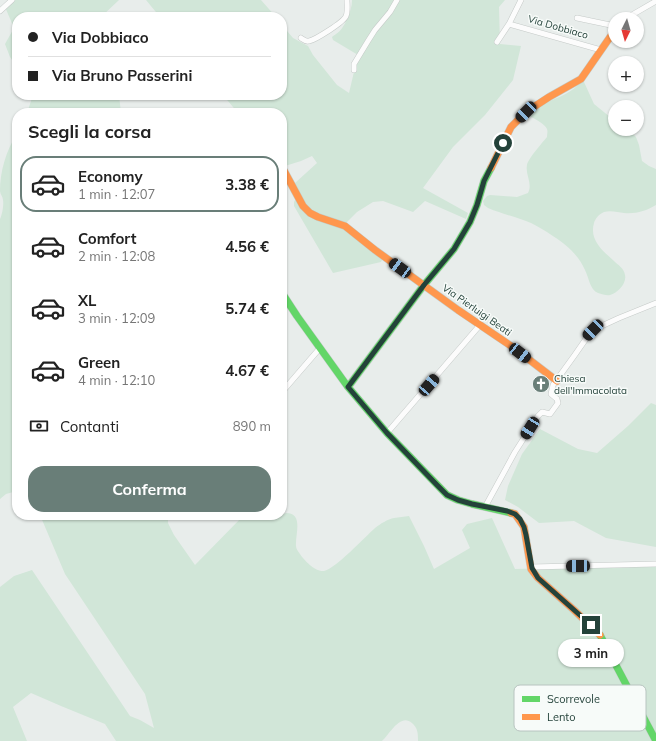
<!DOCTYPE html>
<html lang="it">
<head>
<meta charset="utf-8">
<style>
  :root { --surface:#fff; --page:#f2f2f2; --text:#222; --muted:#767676; --line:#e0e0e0; --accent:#697e78 }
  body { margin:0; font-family:Mulish,sans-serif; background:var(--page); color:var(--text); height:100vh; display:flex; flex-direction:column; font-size:15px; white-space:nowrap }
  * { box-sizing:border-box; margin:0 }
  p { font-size:13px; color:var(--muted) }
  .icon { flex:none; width:22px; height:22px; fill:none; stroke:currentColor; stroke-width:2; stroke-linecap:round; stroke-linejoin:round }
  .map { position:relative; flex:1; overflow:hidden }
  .drawer { position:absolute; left:12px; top:108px; width:275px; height:412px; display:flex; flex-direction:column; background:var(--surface); border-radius:16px; box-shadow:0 1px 3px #0004 }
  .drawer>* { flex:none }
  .guide { position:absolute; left:12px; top:12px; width:275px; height:88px; border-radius:16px; box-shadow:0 1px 3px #0004; display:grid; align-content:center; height:88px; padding:0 16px; background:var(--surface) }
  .needle { width:26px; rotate:185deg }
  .buttons { position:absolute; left:608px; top:12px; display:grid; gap:8px }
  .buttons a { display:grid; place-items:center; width:36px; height:36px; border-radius:50%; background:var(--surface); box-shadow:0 1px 3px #0004; font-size:20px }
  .end { position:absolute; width:18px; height:18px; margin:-9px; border:5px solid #24423a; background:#fff; box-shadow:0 0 0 2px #fff }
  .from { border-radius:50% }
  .bubble { position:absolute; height:28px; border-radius:14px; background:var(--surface); box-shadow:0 1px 3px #0004; font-size:13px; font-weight:700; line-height:28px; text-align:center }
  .car { position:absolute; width:12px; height:24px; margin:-12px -6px; border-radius:5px; box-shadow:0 0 3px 1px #0007; background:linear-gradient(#222 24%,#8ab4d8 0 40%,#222 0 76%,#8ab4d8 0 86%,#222 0) }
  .guide b { display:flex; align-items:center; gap:14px; height:38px; font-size:15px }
  .guide b+b { border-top:1px solid var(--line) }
  .guide i { width:10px; height:10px; background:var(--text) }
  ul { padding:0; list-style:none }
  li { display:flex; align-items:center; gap:12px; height:56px; margin:0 8px 6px; padding:0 8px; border:2px solid transparent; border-radius:16px }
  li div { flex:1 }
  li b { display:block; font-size:15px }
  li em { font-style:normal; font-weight:700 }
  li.current { border-color:var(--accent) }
  li>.icon { width:36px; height:36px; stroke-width:1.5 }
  h2 { padding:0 16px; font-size:18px; line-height:48px }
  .pay { display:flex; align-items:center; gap:10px; height:44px; padding:0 16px; font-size:15px }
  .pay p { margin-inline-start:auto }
  .primary-button { display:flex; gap:8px; margin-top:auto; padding:8px 16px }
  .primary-button a { flex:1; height:46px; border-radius:16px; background:var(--accent); color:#fff; font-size:16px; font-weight:700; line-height:46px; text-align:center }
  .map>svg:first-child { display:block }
</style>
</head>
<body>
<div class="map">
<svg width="656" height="741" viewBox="0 0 656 741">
  <rect width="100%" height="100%" fill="#e8edeb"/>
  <!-- green -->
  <path fill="#d1e6d8" d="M 13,0 L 119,0 L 101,17 L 17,17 L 17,67 L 10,57 L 5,44 L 14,28 L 5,7 Z
    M 146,0 L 261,0 L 276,17 L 160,17 Z
    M 352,0 L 505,0 L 499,7 L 500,44 L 521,46 L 513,80 L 485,115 L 453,147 L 423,188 L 468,213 L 466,219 L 425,201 L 413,212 L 383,201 L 373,202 L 357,212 L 346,223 L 383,258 L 381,262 L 333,273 L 294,206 L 294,202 L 297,196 L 295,183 L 317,163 L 312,156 L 301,161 L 285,166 L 282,163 L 282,113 L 238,113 L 223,95 L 282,95 L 282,25 L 293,38 L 308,46 L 313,55 L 337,85 L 349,93 L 358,55 L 333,40 L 332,37 C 336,34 341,31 344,25 C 347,21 344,23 346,19 C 350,13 352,7 352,0 Z
    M 582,80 L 584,82 L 594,104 L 615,121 L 615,129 L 628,129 L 636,137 L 639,145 L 642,161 L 649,166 L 656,169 L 656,205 C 646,211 636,214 624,213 C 618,212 610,210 604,212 C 599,214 595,219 594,223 C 589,240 603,251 614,261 C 618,265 624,268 625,275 C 627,283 618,293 610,295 C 607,296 602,294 598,293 C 590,290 589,278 585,270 C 582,263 577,256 571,250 C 562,241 543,229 531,223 C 517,217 502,214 488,208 L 484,205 L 483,201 L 487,196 L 490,195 L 517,197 L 528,193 C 533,183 525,175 527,165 C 528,159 542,143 547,137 C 547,134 548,132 547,129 C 545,124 534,118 529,116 C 532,113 534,110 536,109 C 552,97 570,97 582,80 Z
    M 33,95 L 119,95 L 121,113 L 27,113 Z
    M 17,134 L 17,491 L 6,494 L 0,499 L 0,219 C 2,215 4,205 3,200 C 3,197 0,194 0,191 C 0,172 6,150 17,134 Z
    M 651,403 L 656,405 L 656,547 L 606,538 L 574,521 L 539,523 L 518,507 L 505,500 L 508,486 L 522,454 L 540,429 L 578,449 L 597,453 L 628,426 Z
    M 286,513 C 304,513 295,535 296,546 C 296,549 298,551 300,554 C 304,560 315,572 324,571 C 335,569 365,537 375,528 C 380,524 388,519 394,518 C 399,517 404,517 409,516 L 424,546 L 434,569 L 470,548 L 462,530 L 467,524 L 492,518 L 515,569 L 656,565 L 656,741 L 418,741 C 418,734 418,728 412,723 C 400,713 390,734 382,741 L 116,741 L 105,724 L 61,706 L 31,693 L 13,707 L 27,741 L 0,741 L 0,587 L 14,576 L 32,570 L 130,716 L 140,720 L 154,728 L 145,694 L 65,574 L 40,515 L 168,515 L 168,523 L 174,535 L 195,565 L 244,515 L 282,515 Z"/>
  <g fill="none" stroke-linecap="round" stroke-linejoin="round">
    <defs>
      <path id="street" d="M 0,11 L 12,0
        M 577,18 L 615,26
        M 625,19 L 656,1
        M 509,24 L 601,50
        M 301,38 C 304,40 306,42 309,41 C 315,40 344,22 346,16 C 348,12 347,5 347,0
        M 497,42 L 509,24 L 521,0
        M 354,70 L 354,64 L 368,41 L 375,30 L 390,12 L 397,0
        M 282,392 L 320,348
        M 387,433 L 480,325
        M 485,507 L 515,452 L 538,416 L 542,412 L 550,414 L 558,403 L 557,399 L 551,394 L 553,385 L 574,356 L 588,336 L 593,330 L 619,318 L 656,303
        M 531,567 L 656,564"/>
      <path id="fast" d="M 282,293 L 297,316 L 348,387 L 387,433 L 447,495 L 458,500 L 472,504 L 511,513
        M 348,387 L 424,285 L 454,249 L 470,222 L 477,205 L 484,181 L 491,168
        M 600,635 L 656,741"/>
      <path id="slow" d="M 282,167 L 303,206 L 310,213 L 318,217 L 345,226 L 375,250 L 458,310 L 514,348 L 557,381
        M 491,168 L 511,127 L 526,112 L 549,97 L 581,79 L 615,30
        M 511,513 L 515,514 L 524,527 L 531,569 L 538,578 L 574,610 L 600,635"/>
    </defs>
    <!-- street casing -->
    <use href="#street" stroke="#c5cac8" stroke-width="6"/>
    <!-- fast casing -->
    <use href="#fast" stroke="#c3cbc8" stroke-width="8"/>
    <!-- slow casing -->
    <use href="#slow" stroke="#c3cbc8" stroke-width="8"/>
    <!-- street -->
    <use href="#street" stroke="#fcfcfc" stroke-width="5"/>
    <!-- fast -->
    <use href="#fast" stroke="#63d668" stroke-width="7"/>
    <!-- slow -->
    <use href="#slow" stroke="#ff974d" stroke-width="7"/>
  </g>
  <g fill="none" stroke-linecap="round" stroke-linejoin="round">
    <!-- route -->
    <path stroke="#24423a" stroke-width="5" d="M 503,143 L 484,181 L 477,205 L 470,222 L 454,249 L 424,285 L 348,387 L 387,433 L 437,485 L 447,495 L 458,500 L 472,504 L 507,511 L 515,514 L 520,519 L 524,527 L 526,535 L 532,568 L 538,578 L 591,625"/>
  </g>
  <!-- icons -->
  <defs>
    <symbol id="church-disc" viewBox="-11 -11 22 22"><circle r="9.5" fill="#697e78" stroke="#f7fbf9"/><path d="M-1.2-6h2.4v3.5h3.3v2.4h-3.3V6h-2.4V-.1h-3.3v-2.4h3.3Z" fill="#fff"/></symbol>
  </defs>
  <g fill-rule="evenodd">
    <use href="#church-disc" x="531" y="374" width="20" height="20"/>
  </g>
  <g text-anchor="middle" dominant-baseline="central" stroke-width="3" stroke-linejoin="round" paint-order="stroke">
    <!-- street labels -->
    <g font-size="10" fill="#24423a" stroke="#f7fbf9">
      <text transform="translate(558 27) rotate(16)">Via Dobbiaco</text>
      <text transform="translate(477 310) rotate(35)">Via Pierluigi Beati</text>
    </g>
    <!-- poi labels -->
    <g font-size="10" fill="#24423a" stroke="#f7fbf9" text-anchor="start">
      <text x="554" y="378">Chiesa<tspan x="554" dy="12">dell'Immacolata</tspan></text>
    </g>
  </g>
  <!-- legend -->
  <rect x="514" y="685" width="132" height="46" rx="6" fill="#f7fbf9" stroke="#b8c4c0" stroke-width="1"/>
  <rect x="522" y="696" width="18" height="6" fill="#63d668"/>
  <rect x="522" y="714" width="18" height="6" fill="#ff974d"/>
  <g font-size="11" fill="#24423a">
    <text x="547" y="703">Scorrevole</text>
    <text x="547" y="721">Lento</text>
  </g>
</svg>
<div class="buttons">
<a><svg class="needle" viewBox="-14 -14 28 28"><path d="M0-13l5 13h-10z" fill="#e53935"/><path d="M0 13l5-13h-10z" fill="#767676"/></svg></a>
<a>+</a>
<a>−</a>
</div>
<i class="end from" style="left:503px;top:143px"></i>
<i class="end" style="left:591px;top:625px"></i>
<div class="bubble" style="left:558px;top:639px;width:66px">3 min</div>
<i class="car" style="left:526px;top:112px;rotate:225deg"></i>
<i class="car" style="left:400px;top:268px;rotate:306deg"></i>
<i class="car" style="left:593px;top:330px;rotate:224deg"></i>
<i class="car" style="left:520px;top:353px;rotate:128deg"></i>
<i class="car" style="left:429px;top:385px;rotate:41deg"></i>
<i class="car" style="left:530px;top:428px;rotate:212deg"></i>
<i class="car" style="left:578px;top:566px;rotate:269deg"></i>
<div class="guide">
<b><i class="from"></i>Via Dobbiaco</b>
<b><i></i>Via Bruno Passerini</b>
</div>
<section class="drawer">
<h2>Scegli la corsa</h2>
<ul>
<li class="current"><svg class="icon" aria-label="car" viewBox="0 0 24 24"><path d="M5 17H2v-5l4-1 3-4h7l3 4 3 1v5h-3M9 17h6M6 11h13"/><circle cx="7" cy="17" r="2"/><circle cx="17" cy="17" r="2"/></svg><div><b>Economy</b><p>1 min · 12:07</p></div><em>3.38 €</em></li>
<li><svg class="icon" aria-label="car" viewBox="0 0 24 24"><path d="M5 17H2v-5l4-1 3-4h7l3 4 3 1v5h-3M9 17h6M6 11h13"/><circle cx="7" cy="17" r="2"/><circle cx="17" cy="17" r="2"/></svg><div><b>Comfort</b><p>2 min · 12:08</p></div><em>4.56 €</em></li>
<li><svg class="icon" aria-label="car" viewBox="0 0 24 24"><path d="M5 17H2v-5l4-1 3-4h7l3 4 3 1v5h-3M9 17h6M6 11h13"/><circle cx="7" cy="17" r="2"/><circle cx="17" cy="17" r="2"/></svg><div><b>XL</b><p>3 min · 12:09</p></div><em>5.74 €</em></li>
<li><svg class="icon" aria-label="car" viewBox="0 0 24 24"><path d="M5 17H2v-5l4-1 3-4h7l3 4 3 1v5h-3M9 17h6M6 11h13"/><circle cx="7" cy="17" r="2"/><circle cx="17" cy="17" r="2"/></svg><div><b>Green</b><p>4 min · 12:10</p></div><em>4.67 €</em></li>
</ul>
<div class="pay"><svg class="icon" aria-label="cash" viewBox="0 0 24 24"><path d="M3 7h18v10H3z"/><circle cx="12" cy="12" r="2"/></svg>Contanti<p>890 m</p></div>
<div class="primary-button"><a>Conferma</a></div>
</section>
</div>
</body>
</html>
